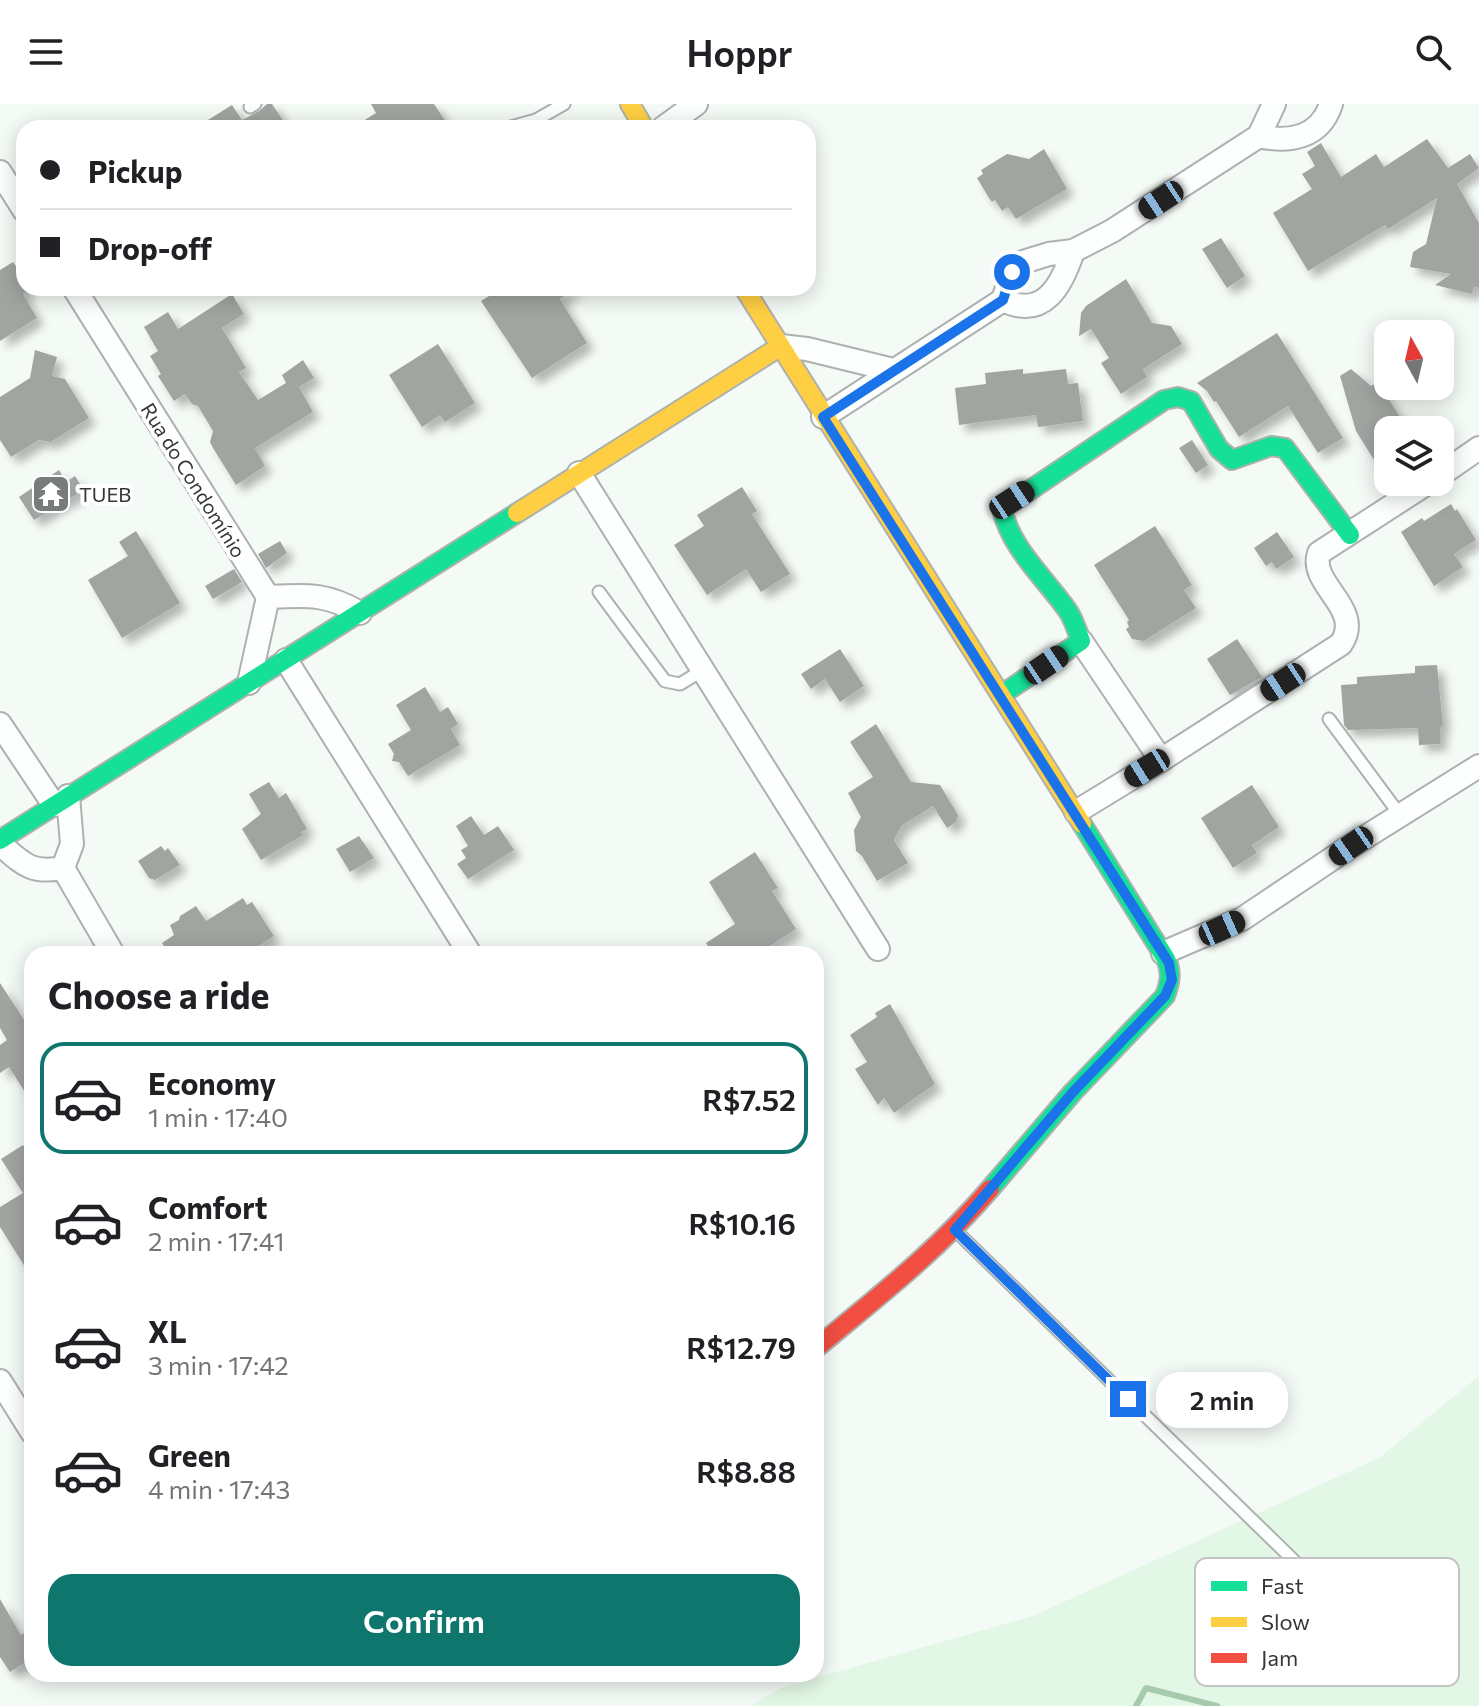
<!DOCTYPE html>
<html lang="en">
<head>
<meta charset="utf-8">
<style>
  :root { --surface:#fff; --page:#f6f6f6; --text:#202124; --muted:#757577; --line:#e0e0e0; --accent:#0f766e }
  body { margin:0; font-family:Commissioner,sans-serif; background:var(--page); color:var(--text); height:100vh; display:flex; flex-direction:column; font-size:30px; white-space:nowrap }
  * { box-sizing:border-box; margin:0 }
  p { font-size:26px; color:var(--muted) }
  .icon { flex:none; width:44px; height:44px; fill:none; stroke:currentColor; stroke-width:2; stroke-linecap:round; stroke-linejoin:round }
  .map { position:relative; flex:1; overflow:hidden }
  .panel { position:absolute; left:24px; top:842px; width:800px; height:736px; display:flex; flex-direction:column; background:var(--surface); border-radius:24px; box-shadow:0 4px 20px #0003 }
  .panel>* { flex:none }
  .hud { position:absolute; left:16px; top:16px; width:800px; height:176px; border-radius:24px; box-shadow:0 4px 20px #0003; display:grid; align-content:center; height:176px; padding:0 24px; background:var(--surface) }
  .needle { width:52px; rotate:352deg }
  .tools { position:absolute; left:1374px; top:216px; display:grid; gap:16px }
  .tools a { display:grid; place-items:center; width:80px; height:80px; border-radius:16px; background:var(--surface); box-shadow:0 4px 20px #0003; font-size:40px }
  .end { position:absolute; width:36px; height:36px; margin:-18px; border:10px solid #1a73e8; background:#fff; box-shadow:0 0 0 4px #fff }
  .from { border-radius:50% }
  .bubble { position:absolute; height:56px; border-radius:24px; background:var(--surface); box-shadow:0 4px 20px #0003; font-size:26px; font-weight:600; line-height:56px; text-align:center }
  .car { position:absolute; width:24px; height:48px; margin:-24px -12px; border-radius:10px; box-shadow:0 0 6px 2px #0007; background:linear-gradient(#222 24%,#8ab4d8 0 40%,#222 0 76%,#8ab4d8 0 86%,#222 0) }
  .hud b { display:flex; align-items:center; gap:28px; height:76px; font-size:30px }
  .hud b+b { border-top:2px solid var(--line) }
  .hud i { width:20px; height:20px; background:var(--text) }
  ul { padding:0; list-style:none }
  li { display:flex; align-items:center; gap:24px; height:112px; margin:0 16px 12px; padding:0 8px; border:4px solid transparent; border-radius:24px }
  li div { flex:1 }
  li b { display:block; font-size:30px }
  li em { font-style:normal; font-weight:600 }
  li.on { border-color:var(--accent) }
  li>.icon { width:72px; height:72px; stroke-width:1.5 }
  h2 { padding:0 24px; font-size:36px; line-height:96px }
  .cta { display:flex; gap:16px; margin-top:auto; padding:16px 24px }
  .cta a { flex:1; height:92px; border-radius:24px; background:var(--accent); color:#fff; font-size:32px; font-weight:600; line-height:92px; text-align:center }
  header { display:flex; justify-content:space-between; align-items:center; height:104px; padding:0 24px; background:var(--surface); font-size:36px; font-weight:600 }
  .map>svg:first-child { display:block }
</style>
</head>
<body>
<header><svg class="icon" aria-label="menu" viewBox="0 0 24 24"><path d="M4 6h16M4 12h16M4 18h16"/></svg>Hoppr<svg class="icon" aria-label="search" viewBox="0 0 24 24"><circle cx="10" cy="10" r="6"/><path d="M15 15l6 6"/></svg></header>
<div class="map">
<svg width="1479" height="1602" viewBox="0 0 1479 1602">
  <defs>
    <filter id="shadow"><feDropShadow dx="7" dy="7" stdDeviation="4" flood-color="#0004"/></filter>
  </defs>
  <rect width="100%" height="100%" fill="#f4faf5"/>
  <!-- green -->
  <path fill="#e2f7e5" d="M 1479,1272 L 1479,1602 L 751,1602 L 780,1584 L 1033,1512 L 1379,1354 Z"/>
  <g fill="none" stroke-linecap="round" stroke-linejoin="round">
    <!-- stream -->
    <path stroke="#a6caac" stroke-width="6" d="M 1136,1602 L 1146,1584 L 1217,1602"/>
  </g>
  <!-- building -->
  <path fill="#a1a5a1" filter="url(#shadow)" d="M 267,0 L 272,0 L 288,24 L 195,24 L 232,1 L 242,16 L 259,7 Z
    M 371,0 L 434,0 L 450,24 L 352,24 L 376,9 Z
    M 1427,35 L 1448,64 L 1470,50 L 1479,64 L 1457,80 L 1479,119 L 1479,184 L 1474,183 L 1472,190 L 1435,181 L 1451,170 L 1410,163 L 1413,148 L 1426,140 L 1437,94 L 1388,125 L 1385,121 L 1308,167 L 1273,109 L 1312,85 L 1302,70 L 1315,62 L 1307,48 L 1321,39 L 1341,73 L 1376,50 L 1384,63 Z
    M 1044,45 L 1067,85 L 1016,115 L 1008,103 L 1002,107 L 995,96 L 992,98 L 989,94 L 977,74 L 983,70 L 981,66 L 1007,50 L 1029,55 Z
    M 1221,134 L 1245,172 L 1227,184 L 1202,145 Z
    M 13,158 L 24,174 L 24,184 L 31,185 L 23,190 L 37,214 L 0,237 L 0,166 Z
    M 1126,175 L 1152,219 L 1171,222 L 1182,240 L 1143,265 L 1147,273 L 1121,290 L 1101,259 L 1109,254 L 1091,225 L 1079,232 L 1081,209 L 1086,202 Z
    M 502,184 L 576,184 L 560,195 L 587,239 L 532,274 L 481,197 Z
    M 232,190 L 244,210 L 222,224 L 246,264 L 239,268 L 258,296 L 286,279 L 282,271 L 303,256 L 314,274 L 299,283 L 313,308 L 255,344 L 265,362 L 236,381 L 213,344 L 210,338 L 213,327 L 198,302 L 192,300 L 185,290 L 174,297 L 158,272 L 161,270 L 150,252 L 158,247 L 144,223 L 168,208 L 178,225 Z
    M 1277,229 L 1343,334 L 1318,349 L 1288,302 L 1239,333 L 1216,297 L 1214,298 L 1207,287 L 1197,279 Z
    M 438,240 L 475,299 L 445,318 L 440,311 L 422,323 L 389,271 Z
    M 35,246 L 57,253 L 52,272 L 65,275 L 89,314 L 51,338 L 39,336 L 11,353 L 0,336 L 0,293 L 30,274 Z
    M 1023,265 L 1023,270 L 1066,265 L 1068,280 L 1078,279 L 1083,317 L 1038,323 L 1036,311 L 959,321 L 955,284 L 986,280 L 985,269 Z
    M 1351,265 L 1371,282 L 1378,278 L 1403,318 L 1388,326 L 1388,352 L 1376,359 L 1356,327 L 1340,272 Z
    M 1192,336 L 1208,361 L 1196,369 L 1179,344 Z
    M 59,366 L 66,378 L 75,372 L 84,386 L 34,416 L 19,393 Z
    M 742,383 L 757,407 L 752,410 L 790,470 L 761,488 L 746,465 L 707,491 L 674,441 L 704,422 L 697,411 Z
    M 1451,400 L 1455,407 L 1457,405 L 1476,436 L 1454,450 L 1463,463 L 1434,482 L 1401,428 L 1422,414 L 1424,417 Z
    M 1155,422 L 1192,481 L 1184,486 L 1196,504 L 1144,537 L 1132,535 L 1126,525 L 1129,523 L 1127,518 L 1129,516 L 1094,461 Z
    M 136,427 L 180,499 L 122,534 L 88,476 L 128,452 L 119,438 Z
    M 1277,428 L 1294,453 L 1276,465 L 1272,458 L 1266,462 L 1254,444 Z
    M 280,437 L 287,449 L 266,464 L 258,450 Z
    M 234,465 L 242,478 L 213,495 L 205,482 Z
    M 1237,535 L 1262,573 L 1230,591 L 1207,555 Z
    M 840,545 L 864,582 L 840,598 L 825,575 L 811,585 L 801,570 Z
    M 1437,561 L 1443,622 L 1440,622 L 1440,640 L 1419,641 L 1418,624 L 1348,626 L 1344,621 L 1341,581 L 1357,580 L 1357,573 L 1415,569 L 1415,562 Z
    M 425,583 L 440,608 L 448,603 L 458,620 L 451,625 L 460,641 L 408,672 L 399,658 L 392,657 L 394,650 L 388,640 L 411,626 L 396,601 Z
    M 876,620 L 911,678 L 940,681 L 958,711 L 956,718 L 947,724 L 933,702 L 901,722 L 894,736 L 908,759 L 877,777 L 862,752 L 856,747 L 854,726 L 861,713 L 848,689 L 873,673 L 850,638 Z
    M 269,678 L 279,694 L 286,689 L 307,725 L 301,728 L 303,731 L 261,756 L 242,725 L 261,710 L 249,690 Z
    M 1252,681 L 1279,723 L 1252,741 L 1257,749 L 1233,764 L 1201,714 Z
    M 471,712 L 484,731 L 498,722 L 514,746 L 468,775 L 457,760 L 466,754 L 461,746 L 468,742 L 456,722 Z
    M 359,732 L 374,754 L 350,768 L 336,745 Z
    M 161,742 L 165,747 L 168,744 L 180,761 L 155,776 L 149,774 L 138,757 Z
    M 755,748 L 778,784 L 772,787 L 796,825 L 767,844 L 771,850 L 713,850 L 706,839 L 735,820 L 709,778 Z
    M 243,794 L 247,801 L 252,798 L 274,832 L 246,850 L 169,850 L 162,839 L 174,831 L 170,821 L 179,816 L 180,812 L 196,802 L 206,817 Z
    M 0,879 L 32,928 L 32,999 L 9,963 L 0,969 L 0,941 L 7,936 L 0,924 Z
    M 890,900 L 935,980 L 894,1009 L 884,994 L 878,1001 L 855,965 L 867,958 L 850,931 L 877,913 L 875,909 Z
    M 23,1041 L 32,1055 L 32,1174 L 0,1123 L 0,1103 L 23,1089 L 1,1055 Z
    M 0,1495 L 21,1531 L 26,1528 L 32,1537 L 32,1554 L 10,1568 L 0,1553 Z"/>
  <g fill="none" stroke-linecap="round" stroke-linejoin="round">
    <defs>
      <path id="lane" d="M 250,3 L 255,0
        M 507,24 L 536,16 L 564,0
        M 599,488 L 665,577 L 680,580 L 703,566
        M 1329,615 L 1400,711
        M 958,1129 L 1323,1485"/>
      <path id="street" d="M 663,24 L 696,0
        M 1259,32 C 1289,39 1320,34 1331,0
        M 0,68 L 24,106
        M 74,184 L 268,493 L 249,579
        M 1003,196 C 1044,216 1062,181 1073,147
        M 781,242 L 807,245 L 893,266
        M 823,313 L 1003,196 L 1012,168 L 1023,158 L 1049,150 L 1073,147 L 1112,127 L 1259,32 L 1274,0
        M 579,369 L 878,845
        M 1440,371 L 1479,344
        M 268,493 C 307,491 326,489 360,509
        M 1081,537 L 1161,656
        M 286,556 L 470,850
        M 0,620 L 54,701
        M 1076,708 L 1161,656 L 1341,540 C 1365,504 1308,481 1319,449 L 1429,378
        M 0,740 C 23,760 31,770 63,764
        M 63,764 L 113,850
        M 63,764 L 72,740 L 68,692
        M 1163,849 L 1242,815 L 1351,742 L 1479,662
        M 0,1277 L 32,1328"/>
      <path id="fast" d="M 1001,591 L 1081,537 C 1077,527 1074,516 1068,507 C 1045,474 1011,445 1002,405 L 1164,296 L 1178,293 L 1191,297 L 1219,345 L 1232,356 L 1271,342 L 1285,344 L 1350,431
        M 0,736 L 517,409
        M 990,1085 L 1073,988 L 1165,892 C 1170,879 1172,868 1166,855 L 1082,720"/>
      <path id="slow" d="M 630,0 L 644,24
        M 744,184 L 1082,720
        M 517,409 L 781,242"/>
      <path id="jam" d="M 816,1244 C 879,1192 937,1147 990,1085"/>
    </defs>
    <!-- lane casing -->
    <use href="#lane" stroke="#aeb1ae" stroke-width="15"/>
    <!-- street casing -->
    <use href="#street" stroke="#aeb1ae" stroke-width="26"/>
    <!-- fast casing -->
    <use href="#fast" stroke="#aeb1ae" stroke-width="22"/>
    <!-- slow casing -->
    <use href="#slow" stroke="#aeb1ae" stroke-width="22"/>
    <!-- jam casing -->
    <use href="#jam" stroke="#aeb1ae" stroke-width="22"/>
    <!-- lane -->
    <use href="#lane" stroke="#fdfefe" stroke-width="11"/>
    <!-- street -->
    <use href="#street" stroke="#fdfefe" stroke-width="22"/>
    <!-- fast -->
    <use href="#fast" stroke="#16e098" stroke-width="18"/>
    <!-- slow -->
    <use href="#slow" stroke="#ffcf43" stroke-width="18"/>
    <!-- jam -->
    <use href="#jam" stroke="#f24e42" stroke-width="18"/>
  </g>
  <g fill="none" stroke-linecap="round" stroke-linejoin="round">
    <!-- route -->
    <path stroke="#1a73e8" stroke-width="10" d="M 1012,168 L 1003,196 L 823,313 L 1169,859 L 1172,876 L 1165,892 L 1073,988 L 955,1126 L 1128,1295"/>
  </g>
  <!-- icons -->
  <defs>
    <symbol id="temple-square" viewBox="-11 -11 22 22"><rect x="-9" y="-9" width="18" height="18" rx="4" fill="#777c78" stroke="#fff"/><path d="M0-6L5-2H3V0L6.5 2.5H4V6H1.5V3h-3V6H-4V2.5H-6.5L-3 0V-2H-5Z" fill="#fff"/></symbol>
  </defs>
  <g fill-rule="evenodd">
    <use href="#temple-square" x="29" y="368" width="44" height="44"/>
  </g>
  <g text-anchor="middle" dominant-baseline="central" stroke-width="8" stroke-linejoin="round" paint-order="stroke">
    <!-- street labels -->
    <g font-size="20" fill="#343835" stroke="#fff">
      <text transform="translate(194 376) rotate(58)">Rua do Condomínio</text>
    </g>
    <!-- poi labels -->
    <g font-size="20" fill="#343835" stroke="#fff" text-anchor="start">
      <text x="79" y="390">TUEB</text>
    </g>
  </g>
  <!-- legend -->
  <rect x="1195" y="1454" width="264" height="128" rx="12" fill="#fff" stroke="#c2c3c2" stroke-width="2"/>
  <rect x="1211" y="1477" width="36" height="10" fill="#16e098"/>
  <rect x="1211" y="1513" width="36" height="10" fill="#ffcf43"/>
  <rect x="1211" y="1549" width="36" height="10" fill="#f24e42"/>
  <g font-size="22" fill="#343835">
    <text x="1261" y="1490">Fast</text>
    <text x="1261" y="1526">Slow</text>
    <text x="1261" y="1562">Jam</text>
  </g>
</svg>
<div class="tools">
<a><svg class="needle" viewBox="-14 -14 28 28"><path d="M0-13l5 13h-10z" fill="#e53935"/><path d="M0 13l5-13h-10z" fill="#757577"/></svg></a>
<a><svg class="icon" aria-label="layers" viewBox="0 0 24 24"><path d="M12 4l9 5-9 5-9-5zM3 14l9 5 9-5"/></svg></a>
</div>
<i class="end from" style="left:1012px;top:168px"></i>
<i class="end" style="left:1128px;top:1295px"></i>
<div class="bubble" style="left:1156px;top:1268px;width:132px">2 min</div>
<i class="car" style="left:1161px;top:96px;rotate:237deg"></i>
<i class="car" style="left:1012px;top:396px;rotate:57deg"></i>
<i class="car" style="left:1046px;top:561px;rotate:56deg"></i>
<i class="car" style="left:1283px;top:578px;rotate:237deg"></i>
<i class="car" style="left:1147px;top:664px;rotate:238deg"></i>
<i class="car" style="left:1351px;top:742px;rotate:235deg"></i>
<i class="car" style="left:1222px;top:824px;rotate:66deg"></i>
<div class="hud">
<b><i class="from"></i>Pickup</b>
<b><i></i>Drop-off</b>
</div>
<section class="panel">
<h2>Choose a ride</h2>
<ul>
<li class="on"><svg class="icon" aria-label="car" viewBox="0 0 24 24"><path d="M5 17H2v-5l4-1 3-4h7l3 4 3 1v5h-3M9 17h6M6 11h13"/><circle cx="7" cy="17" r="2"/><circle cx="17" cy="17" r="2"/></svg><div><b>Economy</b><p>1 min · 17:40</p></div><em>R$7.52</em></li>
<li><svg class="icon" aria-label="car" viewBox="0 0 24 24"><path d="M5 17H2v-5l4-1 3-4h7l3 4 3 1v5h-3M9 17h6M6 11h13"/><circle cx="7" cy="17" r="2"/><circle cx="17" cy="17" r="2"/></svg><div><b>Comfort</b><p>2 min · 17:41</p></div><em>R$10.16</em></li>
<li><svg class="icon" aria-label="car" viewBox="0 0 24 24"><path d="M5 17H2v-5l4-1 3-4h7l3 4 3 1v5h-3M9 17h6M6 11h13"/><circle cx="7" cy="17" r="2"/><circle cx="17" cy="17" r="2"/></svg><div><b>XL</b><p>3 min · 17:42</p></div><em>R$12.79</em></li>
<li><svg class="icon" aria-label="car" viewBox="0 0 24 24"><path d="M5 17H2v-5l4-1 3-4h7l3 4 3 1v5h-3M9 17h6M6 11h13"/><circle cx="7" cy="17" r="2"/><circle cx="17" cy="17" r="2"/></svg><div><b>Green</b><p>4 min · 17:43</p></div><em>R$8.88</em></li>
</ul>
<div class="cta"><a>Confirm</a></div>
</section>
</div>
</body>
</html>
